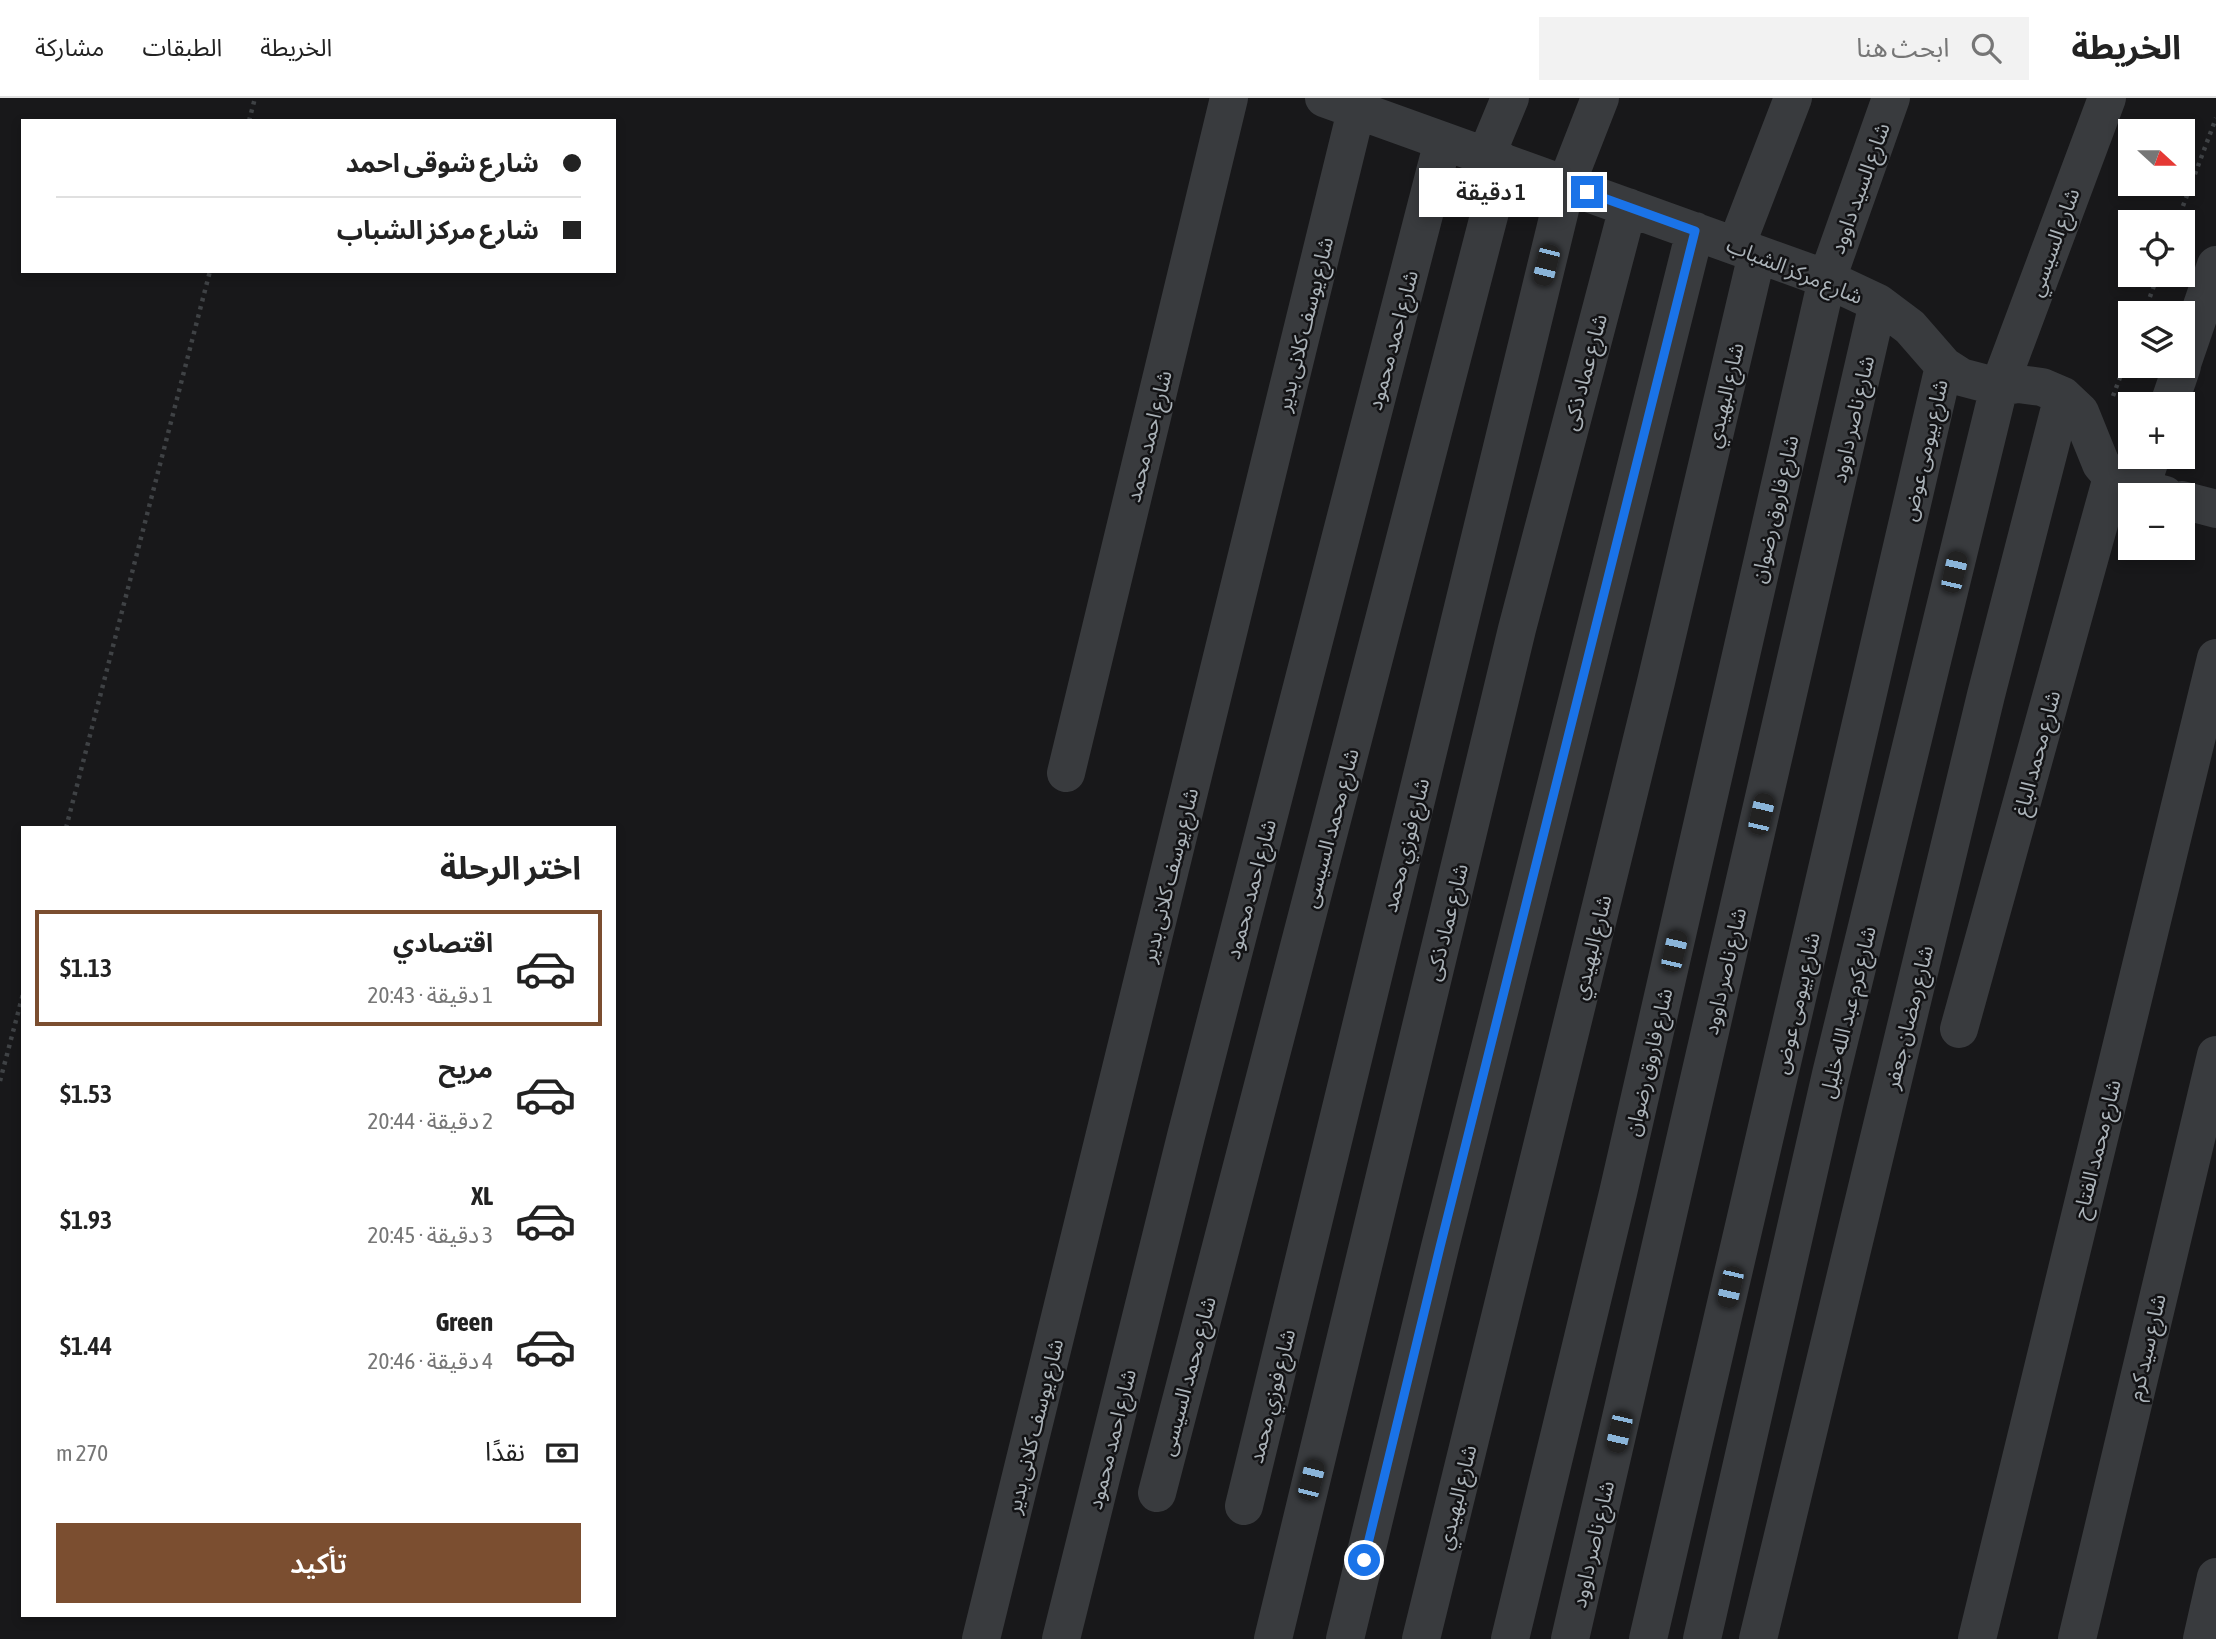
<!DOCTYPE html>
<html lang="ar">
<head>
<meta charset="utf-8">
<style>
  :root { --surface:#fff; --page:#f2f2f2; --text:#222; --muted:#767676; --line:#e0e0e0; --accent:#7b4e30 }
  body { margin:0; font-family:"Asap Condensed","Noto Sans Arabic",sans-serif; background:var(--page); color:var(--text); direction:rtl; height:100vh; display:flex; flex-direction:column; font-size:26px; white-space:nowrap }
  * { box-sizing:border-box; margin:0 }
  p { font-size:23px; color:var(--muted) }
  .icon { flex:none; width:38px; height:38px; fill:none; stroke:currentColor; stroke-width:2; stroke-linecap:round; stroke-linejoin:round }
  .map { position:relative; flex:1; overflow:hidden; direction:ltr }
  .details { position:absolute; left:21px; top:728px; width:595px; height:791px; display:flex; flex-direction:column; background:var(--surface); border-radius:0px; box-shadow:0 4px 10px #0003; direction:rtl }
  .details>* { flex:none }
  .top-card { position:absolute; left:21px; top:21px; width:595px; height:154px; border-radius:0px; box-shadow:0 4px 10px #0003; direction:rtl; display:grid; align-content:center; height:154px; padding:0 35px; background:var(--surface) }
  .needle { width:46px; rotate:111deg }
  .fabs { position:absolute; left:2118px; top:21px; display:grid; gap:14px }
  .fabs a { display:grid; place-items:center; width:77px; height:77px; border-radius:0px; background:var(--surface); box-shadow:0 4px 10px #0003; font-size:35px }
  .end { position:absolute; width:32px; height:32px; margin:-16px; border:9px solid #1a73e8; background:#fff; box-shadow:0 0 0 4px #fff }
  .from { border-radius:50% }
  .bubble { position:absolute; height:49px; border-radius:0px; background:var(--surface); box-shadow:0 4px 10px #0003; font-size:23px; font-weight:600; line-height:49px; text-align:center; direction:rtl }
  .car { position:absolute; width:21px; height:42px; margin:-21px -10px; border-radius:9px; box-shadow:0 0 5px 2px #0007; background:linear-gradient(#222 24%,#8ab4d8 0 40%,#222 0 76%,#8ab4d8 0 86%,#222 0) }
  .top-card b { display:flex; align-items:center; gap:24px; height:66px; font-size:26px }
  .top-card b+b { border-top:2px solid var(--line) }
  .top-card i { width:18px; height:18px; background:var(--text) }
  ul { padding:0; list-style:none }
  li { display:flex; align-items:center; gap:21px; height:116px; margin:0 14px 10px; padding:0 21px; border:4px solid transparent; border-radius:0px }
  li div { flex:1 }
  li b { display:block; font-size:26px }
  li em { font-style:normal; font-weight:600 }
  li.current { border-color:var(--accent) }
  li>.icon { width:63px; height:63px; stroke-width:1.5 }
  h2 { padding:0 35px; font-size:32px; line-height:84px }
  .pay { display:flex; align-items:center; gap:18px; height:77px; padding:0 35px; font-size:26px }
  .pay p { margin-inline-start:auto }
  .action { display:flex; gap:14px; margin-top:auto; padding:14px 35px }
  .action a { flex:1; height:80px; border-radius:0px; background:var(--accent); color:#fff; font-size:28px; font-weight:600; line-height:80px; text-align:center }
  header { display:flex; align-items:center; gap:42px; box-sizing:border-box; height:98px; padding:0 35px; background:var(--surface); border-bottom:2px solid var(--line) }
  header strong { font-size:33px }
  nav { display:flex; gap:38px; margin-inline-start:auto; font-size:24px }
  .search { width:490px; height:63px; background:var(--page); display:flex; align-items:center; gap:18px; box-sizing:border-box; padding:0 24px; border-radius:0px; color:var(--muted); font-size:26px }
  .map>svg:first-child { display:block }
</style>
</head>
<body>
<header>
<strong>الخريطة</strong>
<div class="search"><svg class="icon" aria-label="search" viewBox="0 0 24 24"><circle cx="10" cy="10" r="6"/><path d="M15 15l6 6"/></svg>ابحث هنا</div>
<nav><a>الخريطة</a><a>الطبقات</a><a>مشاركة</a></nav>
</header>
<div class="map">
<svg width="2216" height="1541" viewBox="0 0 2216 1541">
  <rect width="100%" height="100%" fill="#18181a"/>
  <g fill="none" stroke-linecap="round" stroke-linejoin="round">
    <!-- path -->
    <path stroke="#3f4245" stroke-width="4.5" stroke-dasharray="3.5 5" stroke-linecap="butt" d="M 249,23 L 255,0
      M 2177,124 L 2216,20
      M 2144,215 L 2158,177
      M 2113,298 L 2130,253
      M 66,730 L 210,173
      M 0,983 L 23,896"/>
    <!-- minor -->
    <path stroke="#393b3e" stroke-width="38" d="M 1324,0 L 1827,181 L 1878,205 L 1910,229 L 1944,268 L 1961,279 L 1999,289 L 2018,286 L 2042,289 L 2063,298 L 2080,314 L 2101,366 L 2112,379 L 2126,387 L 2165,397
      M 1486,58 L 1510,0
      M 1736,148 L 1793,0
      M 2182,266 L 2216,167
      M 2169,306 L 2182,268
      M 2140,391 L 2151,359
      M 2182,402 L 2216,411
      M 1066,675 L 1229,0
      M 1959,931 L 2112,379
      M 1157,1395 L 1503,64
      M 1244,1408 L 1566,87 L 1600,0
      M 981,1541 L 1356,13
      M 1061,1541 L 1186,1038 L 1443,43
      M 1273,1541 L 1517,531 L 1628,109
      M 1345,1541 L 1440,1149 L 1695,133
      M 1421,1541 L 1656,584 L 1757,156
      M 1510,1541 L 1618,1095 L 1827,181 L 1891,0
      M 1570,1541 L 1878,205
      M 1648,1541 L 1944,268
      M 1702,1541 L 1831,976 L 1999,289 L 2107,0
      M 1758,1541 L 1986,597 L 2063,298
      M 1977,1541 L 2216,560
      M 2077,1541 L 2216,957
      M 2202,1541 L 2216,1479"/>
  </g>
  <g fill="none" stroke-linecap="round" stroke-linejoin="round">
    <!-- route -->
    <path stroke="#1a73e8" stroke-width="9" d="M 1364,1462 L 1440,1149 L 1695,133 L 1587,94"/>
  </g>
  <g text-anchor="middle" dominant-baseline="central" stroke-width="5" stroke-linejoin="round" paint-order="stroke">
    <!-- street labels -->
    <g font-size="21" fill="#abb3b9" stroke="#131315">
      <text transform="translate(1859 90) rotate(-70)">شارع السيد داوود</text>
      <text transform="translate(2053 144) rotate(-70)">شارع السيسي</text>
      <text transform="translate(1795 172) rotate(22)">شارع مركز الشباب</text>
      <text transform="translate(1304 226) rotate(-76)">شارع يوسف كلانى بدير</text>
      <text transform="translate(1392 242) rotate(-75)">شارع احمد محمود</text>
      <text transform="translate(1584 274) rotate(-75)">شارع عماد ذكى</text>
      <text transform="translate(1724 297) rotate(-77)">شارع البهيدي</text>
      <text transform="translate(1852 321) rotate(-77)">شارع ناصر داوود</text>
      <text transform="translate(1148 338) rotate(-76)">شارع احمد محمد</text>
      <text transform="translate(1924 352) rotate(-77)">شارع بيومى عوض</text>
      <text transform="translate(1774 411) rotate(-77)">شارع فاروق رضوان</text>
      <text transform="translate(2036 655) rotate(-75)">شارع محمد الباغ</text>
      <text transform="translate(1330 730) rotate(-75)">شارع محمد السيسى</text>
      <text transform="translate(1405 747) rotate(-76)">شارع فوزي محمد</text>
      <text transform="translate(1169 777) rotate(-76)">شارع يوسف كلانى بدير</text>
      <text transform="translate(1250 791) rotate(-75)">شارع احمد محمود</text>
      <text transform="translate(1446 824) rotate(-76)">شارع عماد ذكى</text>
      <text transform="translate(1591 849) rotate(-76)">شارع البهيدي</text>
      <text transform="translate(1724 873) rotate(-77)">شارع ناصر داوود</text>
      <text transform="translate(1796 905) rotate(-77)">شارع بيومى عوض</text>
      <text transform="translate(1847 914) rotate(-76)">شارع كرم عبد الله خليل</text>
      <text transform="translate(1908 919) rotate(-76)">شارع رمضان جعفر</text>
      <text transform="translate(1648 964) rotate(-77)">شارع فاروق رضوان</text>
      <text transform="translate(2096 1051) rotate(-76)">شارع محمد الفتاح</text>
      <text transform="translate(2146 1249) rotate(-77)">شارع سيد كرم</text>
      <text transform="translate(1187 1278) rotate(-75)">شارع محمد السيسى</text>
      <text transform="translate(1271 1298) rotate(-76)">شارع فوزي محمد</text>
      <text transform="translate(1034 1328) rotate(-76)">شارع يوسف كلانى بدير</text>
      <text transform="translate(1111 1341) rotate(-76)">شارع احمد محمود</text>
      <text transform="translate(1456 1399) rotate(-76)">شارع البهيدي</text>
      <text transform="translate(1592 1446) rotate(-77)">شارع ناصر داوود</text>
    </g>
  </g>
</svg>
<div class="fabs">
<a><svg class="needle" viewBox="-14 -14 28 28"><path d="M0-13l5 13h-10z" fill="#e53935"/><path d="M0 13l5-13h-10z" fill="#767676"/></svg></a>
<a><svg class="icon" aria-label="locate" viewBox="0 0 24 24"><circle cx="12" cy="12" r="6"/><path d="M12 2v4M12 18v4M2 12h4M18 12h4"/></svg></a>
<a><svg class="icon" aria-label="layers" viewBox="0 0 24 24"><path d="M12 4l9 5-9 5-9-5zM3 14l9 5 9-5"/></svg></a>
<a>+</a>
<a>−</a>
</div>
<i class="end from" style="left:1364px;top:1462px"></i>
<i class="end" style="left:1587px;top:94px"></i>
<div class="bubble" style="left:1419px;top:70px;width:144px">1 دقيقة</div>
<i class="car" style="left:1546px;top:167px;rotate:194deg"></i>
<i class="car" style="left:1954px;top:474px;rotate:13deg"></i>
<i class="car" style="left:1761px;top:716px;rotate:13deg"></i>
<i class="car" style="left:1674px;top:853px;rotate:13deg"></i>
<i class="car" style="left:1730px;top:1189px;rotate:193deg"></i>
<i class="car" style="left:1619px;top:1334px;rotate:193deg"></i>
<i class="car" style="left:1311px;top:1382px;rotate:14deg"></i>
<div class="top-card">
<b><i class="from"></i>شارع شوقى احمد</b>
<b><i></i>شارع مركز الشباب</b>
</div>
<section class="details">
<h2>اختر الرحلة</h2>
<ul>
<li class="current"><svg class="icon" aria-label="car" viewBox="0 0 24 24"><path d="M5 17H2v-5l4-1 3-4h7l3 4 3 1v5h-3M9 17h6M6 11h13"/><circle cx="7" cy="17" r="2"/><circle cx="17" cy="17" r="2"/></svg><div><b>اقتصادي</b><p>1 دقيقة · 20:43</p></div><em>$1.13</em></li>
<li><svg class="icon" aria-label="car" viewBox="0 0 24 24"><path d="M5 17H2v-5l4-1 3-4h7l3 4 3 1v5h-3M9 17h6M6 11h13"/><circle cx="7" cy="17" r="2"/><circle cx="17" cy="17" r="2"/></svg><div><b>مريح</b><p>2 دقيقة · 20:44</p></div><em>$1.53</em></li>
<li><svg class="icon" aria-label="car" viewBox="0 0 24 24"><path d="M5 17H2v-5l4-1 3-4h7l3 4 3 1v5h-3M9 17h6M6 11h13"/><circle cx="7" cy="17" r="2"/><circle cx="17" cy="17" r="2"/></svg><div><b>XL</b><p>3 دقيقة · 20:45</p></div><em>$1.93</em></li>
<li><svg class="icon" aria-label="car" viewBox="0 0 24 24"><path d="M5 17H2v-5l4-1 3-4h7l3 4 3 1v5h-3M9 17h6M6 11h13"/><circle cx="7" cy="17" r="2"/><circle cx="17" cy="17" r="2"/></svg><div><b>Green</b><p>4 دقيقة · 20:46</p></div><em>$1.44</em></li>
</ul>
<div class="pay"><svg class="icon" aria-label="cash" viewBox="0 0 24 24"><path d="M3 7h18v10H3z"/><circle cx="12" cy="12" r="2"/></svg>نقدًا<p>270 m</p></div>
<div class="action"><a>تأكيد</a></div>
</section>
</div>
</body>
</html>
